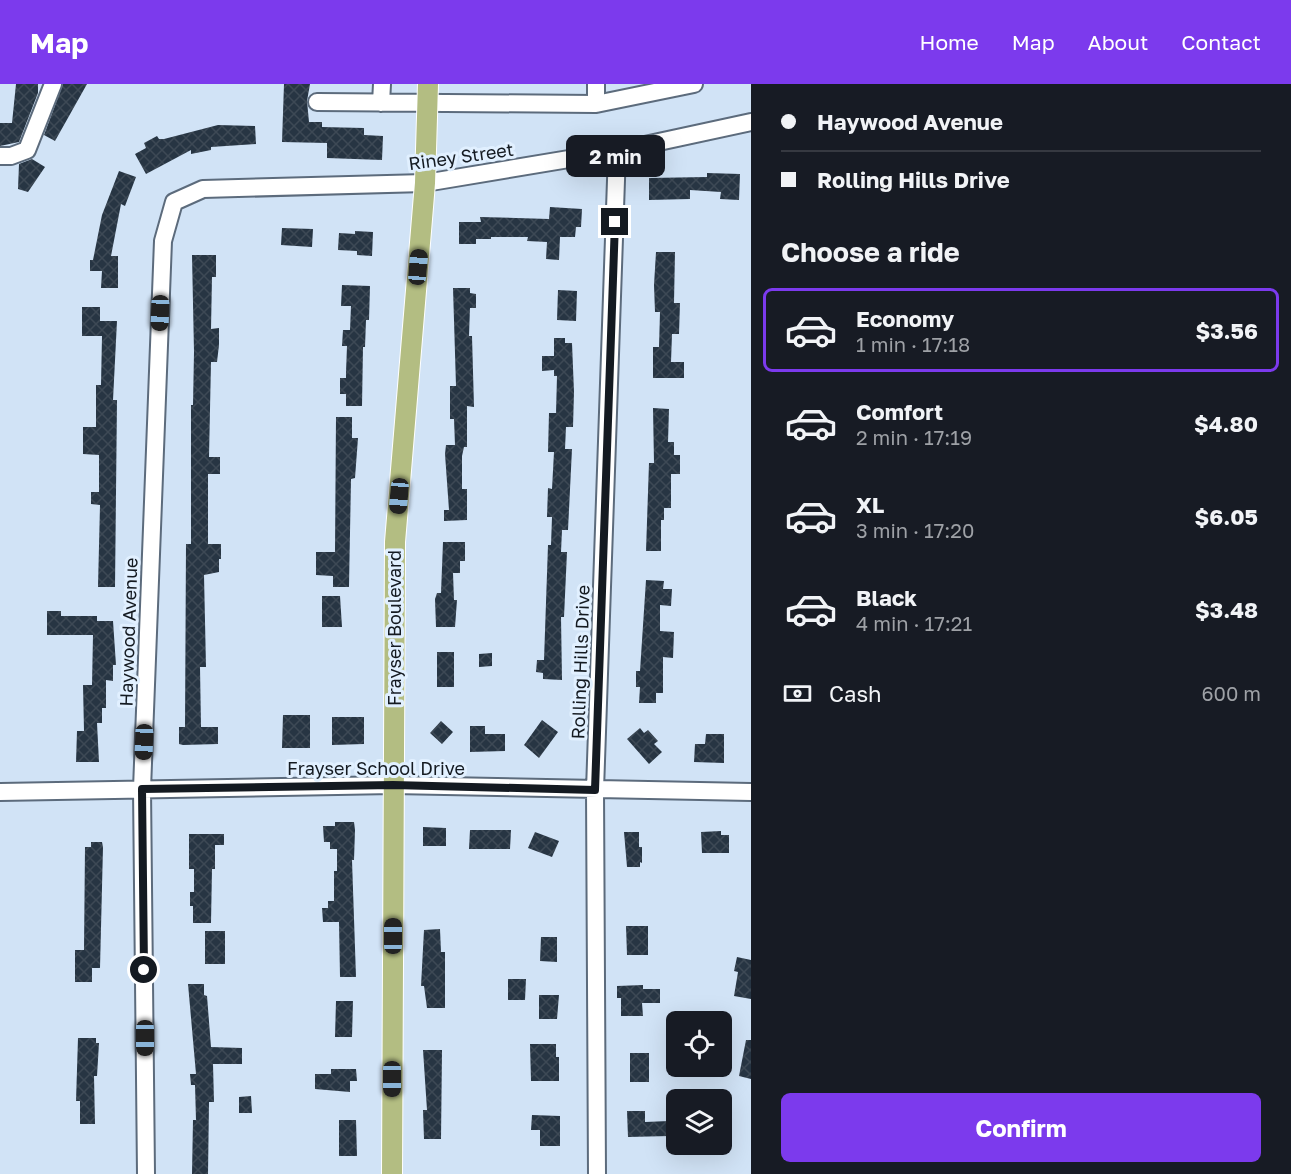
<!DOCTYPE html>
<html lang="en">
<head>
<meta charset="utf-8">
<style>
  :root { --surface:#171b24; --page:#20242c; --text:#f1f3f6; --muted:#9ea1a6; --line:#363941; --accent:#7c3aed }
  body { margin:0; font-family:"Golos Text",sans-serif; background:var(--page); color:var(--text); height:100vh; display:flex; flex-direction:column; font-size:22px; white-space:nowrap }
  * { box-sizing:border-box; margin:0 }
  p { font-size:20px; color:var(--muted) }
  .icon { flex:none; width:33px; height:33px; fill:none; stroke:currentColor; stroke-width:2; stroke-linecap:round; stroke-linejoin:round }
  .map { position:relative; flex:1; overflow:hidden }
  .panel { display:flex; flex-direction:column; background:var(--surface); width:540px }
  .panel>* { flex:none }
  .hud { display:grid; align-content:center; height:132px; padding:0 30px; background:var(--surface) }
  .tools { position:absolute; left:666px; top:927px; display:grid; gap:12px }
  .tools a { display:grid; place-items:center; width:66px; height:66px; border-radius:9px; background:var(--surface); box-shadow:0 6px 24px #0002; font-size:30px }
  .end { position:absolute; width:27px; height:27px; margin:-14px; border:8px solid #141a21; background:#fff; box-shadow:0 0 0 3px #fff }
  .from { border-radius:50% }
  .bubble { position:absolute; height:42px; border-radius:9px; background:var(--surface); box-shadow:0 6px 24px #0002; font-size:20px; font-weight:700; line-height:42px; text-align:center }
  .car { position:absolute; width:18px; height:36px; margin:-18px -9px; border-radius:8px; box-shadow:0 0 4px 2px #0007; background:linear-gradient(#222 24%,#8ab4d8 0 40%,#222 0 76%,#8ab4d8 0 86%,#222 0) }
  .hud b { display:flex; align-items:center; gap:21px; height:57px; font-size:22px }
  .hud b+b { border-top:2px solid var(--line) }
  .hud i { width:15px; height:15px; background:var(--text) }
  ul { padding:0; list-style:none }
  li { display:flex; align-items:center; gap:18px; height:84px; margin:0 12px 9px; padding:0 18px; border:3px solid transparent; border-radius:9px }
  li div { flex:1 }
  li b { display:block; font-size:22px }
  li em { font-style:normal; font-weight:700 }
  li.active { border-color:var(--accent) }
  li>.icon { width:54px; height:54px; stroke-width:1.5 }
  h2 { padding:0 30px; font-size:27px; line-height:72px }
  .pay { display:flex; align-items:center; gap:15px; height:66px; padding:0 30px; font-size:22px }
  .pay p { margin-inline-start:auto }
  .action { display:flex; gap:12px; margin-top:auto; padding:12px 30px }
  .action a { flex:1; height:69px; border-radius:9px; background:var(--accent); color:#fff; font-size:24px; font-weight:700; line-height:69px; text-align:center }
  header { display:flex; align-items:center; gap:36px; box-sizing:border-box; height:84px; padding:0 30px; background:var(--accent); color:#fff }
  header strong { font-size:28px }
  nav { display:flex; gap:33px; margin-inline-start:auto; font-size:21px }
  main { display:flex; flex:1; min-height:0 }
  .map>svg:first-child { display:block }
</style>
</head>
<body>
<header>
<strong>Map</strong>
<nav><a>Home</a><a>Map</a><a>About</a><a>Contact</a></nav>
</header>
<main>
<div class="map">
<svg width="751" height="1090" viewBox="0 0 751 1090">
  <defs>
    <pattern id="building-cross-hatch" width="8" height="8" patternUnits="userSpaceOnUse" patternTransform="scale(1.5)"><rect width="8" height="8" fill="#273543"/><path d="M0 0l8 8M0 8l8-8" fill="none" stroke="#3d4955"/></pattern>
  </defs>
  <rect width="100%" height="100%" fill="#d1e3f6"/>
  <!-- building -->
  <path fill="url(#building-cross-hatch)" d="M 16,0 L 38,0 L 38,9 L 19,58 L 0,62 L 0,39 L 12,39 Z
    M 63,0 L 87,0 L 55,57 L 44,51 Z
    M 284,0 L 310,0 L 307,17 L 309,38 L 322,38 L 322,43 L 364,44 L 364,51 L 383,52 L 382,76 L 327,74 L 327,59 L 282,58 Z
    M 218,41 L 255,42 L 256,60 L 211,63 L 211,66 L 191,70 L 191,66 L 146,90 L 135,70 L 146,64 L 144,59 L 157,52 L 159,55 L 164,55 Z
    M 32,75 L 45,83 L 28,108 L 18,105 L 19,80 Z
    M 119,87 L 136,93 L 125,122 L 121,120 L 111,172 L 118,172 L 118,204 L 101,204 L 102,187 L 90,187 L 90,176 L 93,176 L 102,131 Z
    M 707,89 L 740,90 L 739,116 L 720,115 L 721,108 L 690,106 L 690,115 L 649,116 L 649,94 L 707,93 Z
    M 550,123 L 582,125 L 581,143 L 576,143 L 575,153 L 560,153 L 559,176 L 546,175 L 547,158 L 527,157 L 528,153 L 491,153 L 491,155 L 476,155 L 476,160 L 459,160 L 459,138 L 481,138 L 480,133 L 549,135 Z
    M 282,144 L 313,145 L 312,163 L 281,161 Z
    M 355,147 L 373,148 L 372,172 L 357,171 L 357,167 L 338,166 L 339,149 L 355,150 Z
    M 656,168 L 675,168 L 674,219 L 680,219 L 679,250 L 672,250 L 671,278 L 684,278 L 684,294 L 653,294 L 653,263 L 659,263 L 660,228 L 655,228 L 654,201 Z
    M 192,171 L 216,171 L 216,193 L 212,193 L 211,245 L 219,244 L 219,261 L 217,278 L 211,278 L 209,373 L 220,373 L 220,390 L 208,390 L 208,460 L 221,460 L 221,475 L 219,475 L 219,488 L 204,491 L 206,583 L 200,583 L 201,643 L 218,643 L 218,660 L 183,661 L 179,660 L 179,643 L 185,643 L 186,460 L 191,460 L 191,321 L 193,321 L 194,268 Z
    M 342,201 L 370,202 L 369,236 L 366,236 L 365,263 L 363,263 L 362,322 L 346,322 L 346,310 L 340,310 L 340,294 L 346,294 L 346,288 L 347,262 L 342,262 L 343,246 L 350,246 L 351,222 L 341,222 Z
    M 453,204 L 470,204 L 470,209 L 476,210 L 476,224 L 470,224 L 469,252 L 472,252 L 474,323 L 467,322 L 467,363 L 464,363 L 462,372 L 462,405 L 467,405 L 467,436 L 444,437 L 444,426 L 449,426 L 445,370 L 446,361 L 455,361 L 454,335 L 450,335 L 450,302 L 456,302 Z
    M 558,206 L 577,207 L 576,237 L 557,236 Z
    M 82,223 L 100,223 L 100,237 L 117,237 L 113,316 L 117,316 L 115,503 L 98,503 L 100,421 L 91,420 L 91,408 L 99,408 L 99,371 L 83,370 L 83,343 L 96,343 L 96,301 L 101,301 L 102,252 L 82,252 Z
    M 554,254 L 565,254 L 565,259 L 572,259 L 574,308 L 573,343 L 566,343 L 565,365 L 572,365 L 568,446 L 562,446 L 561,468 L 567,468 L 564,533 L 561,533 L 562,596 L 543,595 L 543,589 L 536,588 L 537,576 L 544,576 L 548,461 L 551,461 L 552,433 L 547,433 L 548,404 L 552,405 L 554,368 L 548,368 L 549,329 L 556,329 L 557,292 L 554,292 L 554,286 L 542,287 L 542,272 L 554,272 Z
    M 653,324 L 669,325 L 668,358 L 674,358 L 674,371 L 680,371 L 680,390 L 671,390 L 671,424 L 664,424 L 664,436 L 661,436 L 661,467 L 646,467 L 649,379 L 654,379 Z
    M 336,333 L 352,333 L 352,354 L 358,354 L 355,394 L 351,395 L 349,503 L 333,503 L 333,492 L 316,491 L 316,468 L 335,468 Z
    M 443,458 L 465,458 L 465,477 L 460,477 L 460,489 L 453,489 L 454,516 L 457,516 L 455,543 L 436,543 L 435,515 L 437,509 L 441,509 Z
    M 646,496 L 664,497 L 663,505 L 672,505 L 671,522 L 660,521 L 660,547 L 674,548 L 673,574 L 663,573 L 663,609 L 656,609 L 656,619 L 639,619 L 640,603 L 636,603 L 636,587 L 640,587 Z
    M 322,512 L 340,512 L 342,543 L 322,543 Z
    M 47,527 L 61,527 L 61,532 L 97,532 L 97,537 L 113,537 L 116,581 L 113,581 L 113,597 L 106,596 L 106,624 L 102,624 L 102,639 L 97,639 L 99,678 L 76,678 L 77,647 L 84,647 L 83,601 L 92,601 L 93,551 L 47,551 Z
    M 437,568 L 454,568 L 454,603 L 437,603 Z
    M 492,569 L 492,582 L 479,583 L 479,570 Z
    M 283,631 L 310,631 L 310,664 L 282,664 Z
    M 332,633 L 364,633 L 364,660 L 332,661 Z
    M 542,636 L 558,648 L 539,674 L 524,661 Z
    M 441,637 L 453,648 L 442,660 L 430,649 Z
    M 470,642 L 485,642 L 485,650 L 505,650 L 505,667 L 470,668 Z
    M 640,644 L 644,649 L 648,646 L 658,657 L 654,660 L 662,668 L 649,680 L 627,655 Z
    M 706,650 L 724,650 L 724,679 L 694,678 L 695,660 L 705,660 Z
    M 335,738 L 354,738 L 355,746 L 354,776 L 352,776 L 356,893 L 340,893 L 339,838 L 323,838 L 322,824 L 328,824 L 328,817 L 334,817 L 334,787 L 337,787 L 337,765 L 330,765 L 330,758 L 324,758 L 323,742 L 335,742 Z
    M 423,743 L 446,744 L 446,762 L 423,762 Z
    M 470,746 L 511,746 L 510,765 L 469,765 Z
    M 721,747 L 721,751 L 729,751 L 729,769 L 702,769 L 701,748 Z
    M 535,748 L 559,757 L 552,773 L 528,764 Z
    M 624,748 L 639,748 L 639,763 L 642,763 L 642,779 L 640,778 L 640,783 L 627,783 Z
    M 189,750 L 224,750 L 224,761 L 215,761 L 215,785 L 212,785 L 211,839 L 193,839 L 193,822 L 190,822 L 190,808 L 194,808 L 194,785 L 189,785 Z
    M 91,758 L 102,758 L 103,763 L 100,884 L 92,884 L 92,898 L 75,898 L 75,866 L 84,866 L 85,763 L 91,763 Z
    M 626,842 L 648,842 L 648,871 L 627,871 Z
    M 440,845 L 441,868 L 445,868 L 445,924 L 427,924 L 424,902 L 421,902 L 424,846 Z
    M 205,847 L 225,847 L 225,880 L 205,880 Z
    M 541,853 L 557,853 L 557,878 L 540,877 Z
    M 737,873 L 751,876 L 751,915 L 734,912 L 738,888 L 734,887 Z
    M 508,895 L 526,895 L 525,916 L 508,916 Z
    M 188,900 L 204,900 L 204,911 L 207,912 L 211,963 L 242,964 L 242,980 L 213,980 L 214,1018 L 209,1018 L 208,1090 L 192,1090 L 193,1036 L 196,1036 L 195,1001 L 191,1001 L 190,990 L 196,990 Z
    M 643,901 L 643,905 L 660,905 L 660,919 L 642,919 L 643,932 L 621,932 L 621,914 L 617,914 L 617,902 Z
    M 539,911 L 559,911 L 557,935 L 539,935 Z
    M 336,917 L 353,917 L 352,953 L 335,953 Z
    M 78,954 L 96,954 L 96,959 L 99,959 L 97,992 L 94,992 L 95,1040 L 80,1040 L 80,1017 L 76,1017 Z
    M 746,956 L 751,956 L 751,995 L 739,992 Z
    M 530,960 L 556,960 L 556,973 L 559,973 L 559,997 L 531,997 Z
    M 423,966 L 442,966 L 441,1055 L 424,1055 L 423,1026 L 427,1026 Z
    M 630,969 L 649,969 L 649,998 L 630,998 Z
    M 331,985 L 356,985 L 357,997 L 350,997 L 350,1008 L 315,1005 L 315,990 L 331,990 Z
    M 251,1012 L 252,1029 L 239,1029 L 239,1013 Z
    M 627,1027 L 645,1027 L 645,1038 L 669,1037 L 670,1052 L 628,1053 Z
    M 532,1031 L 560,1032 L 560,1062 L 540,1062 L 540,1046 L 531,1046 Z
    M 339,1036 L 356,1036 L 357,1072 L 339,1072 Z"/>
  <g fill="none" stroke-linecap="round" stroke-linejoin="round">
    <defs>
      <path id="minor" d="M 317,18 L 596,20 L 694,0
        M 381,19 L 382,0
        M 596,20 L 596,0
        M 0,72 L 11,72 L 27,66 L 53,0
        M 0,708 L 393,701 L 751,708
        M 146,1090 L 142,705 L 163,157 L 174,118 L 203,105 L 425,99 L 617,67 L 751,38
        M 597,1090 L 595,706 L 617,67"/>
      <path id="major" d="M 392,1090 L 395,458 L 425,99 L 428,0"/>
    </defs>
    <!-- minor casing -->
    <use href="#minor" stroke="#5c6b7c" stroke-width="20"/>
    <!-- major casing -->
    <use href="#major" stroke="#fff" stroke-width="22"/>
    <!-- minor -->
    <use href="#minor" stroke="#fff" stroke-width="16"/>
    <!-- major -->
    <use href="#major" stroke="#b3bd82" stroke-width="20"/>
  </g>
  <g fill="none" stroke-linecap="round" stroke-linejoin="round">
    <!-- route -->
    <path stroke="#141a21" stroke-width="8" d="M 144,886 L 142,705 L 393,701 L 595,706 L 615,138"/>
  </g>
  <g text-anchor="middle" dominant-baseline="central" stroke-width="6" stroke-linejoin="round" paint-order="stroke">
    <!-- street labels -->
    <g font-size="18" fill="#141a21" stroke="#e1f0ff">
      <text transform="translate(461 72) rotate(-8)">Riney Street</text>
      <text transform="translate(394 544) rotate(-90)">Frayser Boulevard</text>
      <text transform="translate(128 548) rotate(-88)">Haywood Avenue</text>
      <text transform="translate(580 578) rotate(-88)">Rolling Hills Drive</text>
      <text x="376" y="684">Frayser School Drive</text>
    </g>
  </g>
</svg>
<div class="tools">
<a><svg class="icon" aria-label="locate" viewBox="0 0 24 24"><circle cx="12" cy="12" r="6"/><path d="M12 2v4M12 18v4M2 12h4M18 12h4"/></svg></a>
<a><svg class="icon" aria-label="layers" viewBox="0 0 24 24"><path d="M12 4l9 5-9 5-9-5zM3 14l9 5 9-5"/></svg></a>
</div>
<i class="end from" style="left:144px;top:886px"></i>
<i class="end" style="left:615px;top:138px"></i>
<div class="bubble" style="left:566px;top:51px;width:99px">2 min</div>
<i class="car" style="left:418px;top:183px;rotate:5deg"></i>
<i class="car" style="left:160px;top:229px;rotate:182deg"></i>
<i class="car" style="left:399px;top:412px;rotate:185deg"></i>
<i class="car" style="left:144px;top:658px;rotate:182deg"></i>
<i class="car" style="left:393px;top:852px;rotate:0deg"></i>
<i class="car" style="left:145px;top:954px;rotate:180deg"></i>
<i class="car" style="left:392px;top:995px;rotate:180deg"></i>
</div>
<section class="panel">
<div class="hud">
<b><i class="from"></i>Haywood Avenue</b>
<b><i></i>Rolling Hills Drive</b>
</div>
<h2>Choose a ride</h2>
<ul>
<li class="active"><svg class="icon" aria-label="car" viewBox="0 0 24 24"><path d="M5 17H2v-5l4-1 3-4h7l3 4 3 1v5h-3M9 17h6M6 11h13"/><circle cx="7" cy="17" r="2"/><circle cx="17" cy="17" r="2"/></svg><div><b>Economy</b><p>1 min · 17:18</p></div><em>$3.56</em></li>
<li><svg class="icon" aria-label="car" viewBox="0 0 24 24"><path d="M5 17H2v-5l4-1 3-4h7l3 4 3 1v5h-3M9 17h6M6 11h13"/><circle cx="7" cy="17" r="2"/><circle cx="17" cy="17" r="2"/></svg><div><b>Comfort</b><p>2 min · 17:19</p></div><em>$4.80</em></li>
<li><svg class="icon" aria-label="car" viewBox="0 0 24 24"><path d="M5 17H2v-5l4-1 3-4h7l3 4 3 1v5h-3M9 17h6M6 11h13"/><circle cx="7" cy="17" r="2"/><circle cx="17" cy="17" r="2"/></svg><div><b>XL</b><p>3 min · 17:20</p></div><em>$6.05</em></li>
<li><svg class="icon" aria-label="car" viewBox="0 0 24 24"><path d="M5 17H2v-5l4-1 3-4h7l3 4 3 1v5h-3M9 17h6M6 11h13"/><circle cx="7" cy="17" r="2"/><circle cx="17" cy="17" r="2"/></svg><div><b>Black</b><p>4 min · 17:21</p></div><em>$3.48</em></li>
</ul>
<div class="pay"><svg class="icon" aria-label="cash" viewBox="0 0 24 24"><path d="M3 7h18v10H3z"/><circle cx="12" cy="12" r="2"/></svg>Cash<p>600 m</p></div>
<div class="action"><a>Confirm</a></div>
</section>
</main>
</body>
</html>
